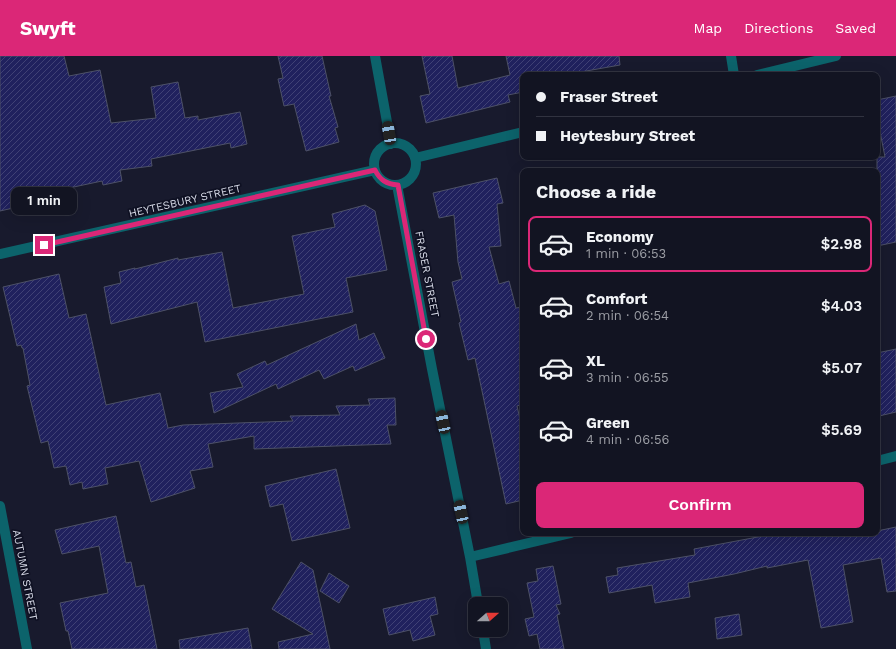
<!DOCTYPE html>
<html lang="en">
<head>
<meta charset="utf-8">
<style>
  :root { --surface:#121422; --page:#1b1d2a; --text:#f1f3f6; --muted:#9c9ea5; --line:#313340; --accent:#db2777 }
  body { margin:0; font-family:"Work Sans",sans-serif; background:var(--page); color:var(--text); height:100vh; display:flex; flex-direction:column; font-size:15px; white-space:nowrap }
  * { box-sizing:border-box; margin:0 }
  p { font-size:13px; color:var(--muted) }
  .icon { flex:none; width:22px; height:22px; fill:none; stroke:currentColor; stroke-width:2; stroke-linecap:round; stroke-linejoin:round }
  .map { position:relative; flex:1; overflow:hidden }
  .sheet { position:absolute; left:520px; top:112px; width:360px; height:368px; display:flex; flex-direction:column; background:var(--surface); border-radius:8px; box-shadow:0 4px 16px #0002,0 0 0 1px var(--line) }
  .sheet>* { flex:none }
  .banner { position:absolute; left:520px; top:16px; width:360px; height:88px; border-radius:8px; box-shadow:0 4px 16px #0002,0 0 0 1px var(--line); display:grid; align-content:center; height:88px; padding:0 16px; background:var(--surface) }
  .needle { width:26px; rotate:69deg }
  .buttons { position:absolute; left:468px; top:541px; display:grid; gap:8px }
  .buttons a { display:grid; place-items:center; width:40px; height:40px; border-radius:8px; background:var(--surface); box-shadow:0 4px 16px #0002,0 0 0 1px var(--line); font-size:20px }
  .end { position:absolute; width:18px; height:18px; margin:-9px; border:5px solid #db2777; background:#fff; box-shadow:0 0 0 2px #fff }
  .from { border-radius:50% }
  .bubble { position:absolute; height:28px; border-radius:8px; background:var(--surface); box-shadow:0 4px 16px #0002,0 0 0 1px var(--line); font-size:13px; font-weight:600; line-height:28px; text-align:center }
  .car { position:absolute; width:12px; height:24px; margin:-12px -6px; border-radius:5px; box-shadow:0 0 3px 1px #0007; background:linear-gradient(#222 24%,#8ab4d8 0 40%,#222 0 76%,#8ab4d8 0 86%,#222 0) }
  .banner b { display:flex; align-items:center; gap:14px; height:38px; font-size:15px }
  .banner b+b { border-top:1px solid var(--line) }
  .banner i { width:10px; height:10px; background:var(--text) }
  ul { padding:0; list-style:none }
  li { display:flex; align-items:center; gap:12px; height:56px; margin:0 8px 6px; padding:0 8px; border:2px solid transparent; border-radius:8px }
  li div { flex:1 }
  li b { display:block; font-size:15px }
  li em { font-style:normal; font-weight:600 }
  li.active { border-color:var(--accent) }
  li>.icon { width:36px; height:36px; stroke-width:1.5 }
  h2 { padding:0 16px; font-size:18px; line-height:48px }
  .cta { display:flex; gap:8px; margin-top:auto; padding:8px 16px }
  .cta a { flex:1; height:46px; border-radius:8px; background:var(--accent); color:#fff; font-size:16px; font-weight:600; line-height:46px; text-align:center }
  header { display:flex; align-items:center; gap:24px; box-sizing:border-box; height:56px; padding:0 20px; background:var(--accent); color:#fff }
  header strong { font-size:19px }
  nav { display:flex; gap:22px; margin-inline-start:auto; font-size:14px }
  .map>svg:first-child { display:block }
</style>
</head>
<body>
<header>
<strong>Swyft</strong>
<nav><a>Map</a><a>Directions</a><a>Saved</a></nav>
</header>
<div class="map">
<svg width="896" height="593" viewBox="0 0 896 593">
  <defs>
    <pattern id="building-hatch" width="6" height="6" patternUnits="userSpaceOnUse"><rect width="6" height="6" fill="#20215e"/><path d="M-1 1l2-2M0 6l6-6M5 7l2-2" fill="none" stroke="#404175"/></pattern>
  </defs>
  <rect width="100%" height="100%" fill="#181a2d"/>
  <!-- building -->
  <path fill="url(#building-hatch)" stroke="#4d5167" d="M 0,0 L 64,0 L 69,20 L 100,14 L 111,67 L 156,62 L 151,31 L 178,26 L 185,62 L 198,60 L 198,64 L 240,56 L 247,88 L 231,92 L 230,87 L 151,103 L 152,110 L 120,114 L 122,125 L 103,129 L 102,125 L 69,132 L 72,146 L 51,150 L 49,144 L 0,155 Z
    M 278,0 L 322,0 L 331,40 L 329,40 L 338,71 L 335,72 L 339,86 L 306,95 L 294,48 L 284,50 L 278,23 L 283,22 Z
    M 422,0 L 452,0 L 458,32 L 510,19 L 506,0 L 619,0 L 620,9 L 575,17 L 575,19 L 523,19 L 523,36 L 508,39 L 510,46 L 426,67 L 420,40 L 430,38 Z
    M 896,40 L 896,186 L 877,190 L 877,101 L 885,101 L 877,60 L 877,44 Z
    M 497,122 L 503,147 L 497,148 L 501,190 L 489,191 L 499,228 L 509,225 L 516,252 L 523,251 L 523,348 L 517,350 L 523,377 L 523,444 L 506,448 L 475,302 L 468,304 L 459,267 L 461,266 L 452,226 L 462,223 L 458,206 L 454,159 L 439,162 L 433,137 Z
    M 365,149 L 375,155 L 387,214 L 346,222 L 353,256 L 205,286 L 197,246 L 111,268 L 104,231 L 121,227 L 119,216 L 135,212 L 135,213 L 178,202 L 178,204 L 222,196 L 233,252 L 304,238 L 292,180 L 335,171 L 332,158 Z
    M 59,218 L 69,262 L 86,258 L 106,349 L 160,337 L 168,372 L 183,369 L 293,365 L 290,360 L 340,359 L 336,350 L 370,349 L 368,343 L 395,342 L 396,369 L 387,369 L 391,388 L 254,393 L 254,380 L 208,388 L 213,411 L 190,415 L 195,432 L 151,446 L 139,405 L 105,412 L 108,428 L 83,433 L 82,426 L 70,429 L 66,410 L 54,412 L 48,385 L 41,387 L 27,330 L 30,329 L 23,292 L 22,292 L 21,289 L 17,290 L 3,231 Z
    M 356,268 L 359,284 L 374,277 L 385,302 L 355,315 L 353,310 L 324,323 L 319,314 L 278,333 L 276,328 L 214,357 L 210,337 L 243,331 L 237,318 L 265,305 L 267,309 Z
    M 896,293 L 896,356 L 879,360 L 877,350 L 877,297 Z
    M 336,413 L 350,472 L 292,485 L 283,448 L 270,451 L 265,430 Z
    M 116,460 L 126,507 L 131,506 L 136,531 L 144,529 L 157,593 L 72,593 L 68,575 L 66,575 L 60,547 L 108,537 L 99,490 L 62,498 L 55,474 Z
    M 896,471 L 896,535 L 887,536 L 881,502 L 843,509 L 853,566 L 821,572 L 808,504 L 767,512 L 767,510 L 734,518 L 688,527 L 690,541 L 655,547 L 652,529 L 609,537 L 606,521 L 618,519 L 617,512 L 695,499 L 694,493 L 779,477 L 877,477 L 877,475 Z
    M 301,506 L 313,514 L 330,593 L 279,593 L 278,586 L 313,578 L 272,553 Z
    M 553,510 L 561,548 L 556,549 L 560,558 L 557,559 L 564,593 L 540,593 L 537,578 L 529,580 L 525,563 L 534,561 L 527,527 L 538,525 L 536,513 Z
    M 329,517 L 349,530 L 339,547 L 320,535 Z
    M 435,541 L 438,558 L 430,560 L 435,579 L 413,585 L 410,574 L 389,579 L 383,553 Z
    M 739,558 L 742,579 L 717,583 L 715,562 Z
    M 248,572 L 252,593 L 180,593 L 179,584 Z"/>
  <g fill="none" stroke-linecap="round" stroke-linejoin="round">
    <!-- minor -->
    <path stroke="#0c636b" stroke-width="10" d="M 375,0 L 391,88
      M 731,0 L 734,19
      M 757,19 L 836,0
      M374 108a21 21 0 1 1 42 0a21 21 0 1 1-42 0Z
      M 415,102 L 523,76
      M 397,129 L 432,313 L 470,501 L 478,548
      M 0,198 L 375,114
      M 877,405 L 896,400
      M 470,501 L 571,477
      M 483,574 L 486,593"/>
    <!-- tertiary -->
    <path stroke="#0c636b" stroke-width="10" d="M 0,450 L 27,593"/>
  </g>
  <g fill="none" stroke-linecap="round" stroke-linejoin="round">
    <!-- route -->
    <path stroke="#db2777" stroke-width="5" d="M 44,189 L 375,114 C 380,124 386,128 398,129 L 426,283"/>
  </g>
  <g text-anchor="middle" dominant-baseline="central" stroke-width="3.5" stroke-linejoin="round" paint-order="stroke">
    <!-- street labels -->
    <g font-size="11" fill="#d8dbe8" stroke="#0f1123">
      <text transform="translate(185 145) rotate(-13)">HEYTESBURY STREET</text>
      <text transform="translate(427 218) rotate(79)">FRASER STREET</text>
      <text transform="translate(25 519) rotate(79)">AUTUMN STREET</text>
    </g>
  </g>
</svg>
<div class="buttons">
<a><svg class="needle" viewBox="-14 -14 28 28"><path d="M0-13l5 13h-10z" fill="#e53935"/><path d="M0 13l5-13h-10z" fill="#9c9ea5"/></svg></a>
</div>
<i class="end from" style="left:426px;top:283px"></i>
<i class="end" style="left:44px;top:189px"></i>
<div class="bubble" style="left:11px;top:131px;width:66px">1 min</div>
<i class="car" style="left:389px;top:77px;rotate:350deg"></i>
<i class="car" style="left:443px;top:366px;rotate:348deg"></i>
<i class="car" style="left:461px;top:456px;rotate:348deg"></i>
<div class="banner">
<b><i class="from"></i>Fraser Street</b>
<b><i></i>Heytesbury Street</b>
</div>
<section class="sheet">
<h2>Choose a ride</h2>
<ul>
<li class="active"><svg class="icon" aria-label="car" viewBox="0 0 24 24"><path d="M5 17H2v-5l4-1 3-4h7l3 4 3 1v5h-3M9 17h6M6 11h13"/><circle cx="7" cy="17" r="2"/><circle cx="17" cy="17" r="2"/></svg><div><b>Economy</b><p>1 min · 06:53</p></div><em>$2.98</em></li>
<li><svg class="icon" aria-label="car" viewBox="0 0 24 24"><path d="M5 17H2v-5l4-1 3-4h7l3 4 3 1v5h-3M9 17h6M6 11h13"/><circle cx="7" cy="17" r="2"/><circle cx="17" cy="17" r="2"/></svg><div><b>Comfort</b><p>2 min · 06:54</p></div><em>$4.03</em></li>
<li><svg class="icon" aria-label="car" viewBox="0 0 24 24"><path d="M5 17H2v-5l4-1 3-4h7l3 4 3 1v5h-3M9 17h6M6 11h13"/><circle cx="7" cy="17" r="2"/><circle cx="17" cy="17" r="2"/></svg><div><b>XL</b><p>3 min · 06:55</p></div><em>$5.07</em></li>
<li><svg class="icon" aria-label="car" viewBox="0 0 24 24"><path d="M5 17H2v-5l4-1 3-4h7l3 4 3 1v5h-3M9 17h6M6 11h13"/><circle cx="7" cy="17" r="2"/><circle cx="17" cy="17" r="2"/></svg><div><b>Green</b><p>4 min · 06:56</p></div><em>$5.69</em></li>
</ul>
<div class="cta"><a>Confirm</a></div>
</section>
</div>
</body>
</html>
